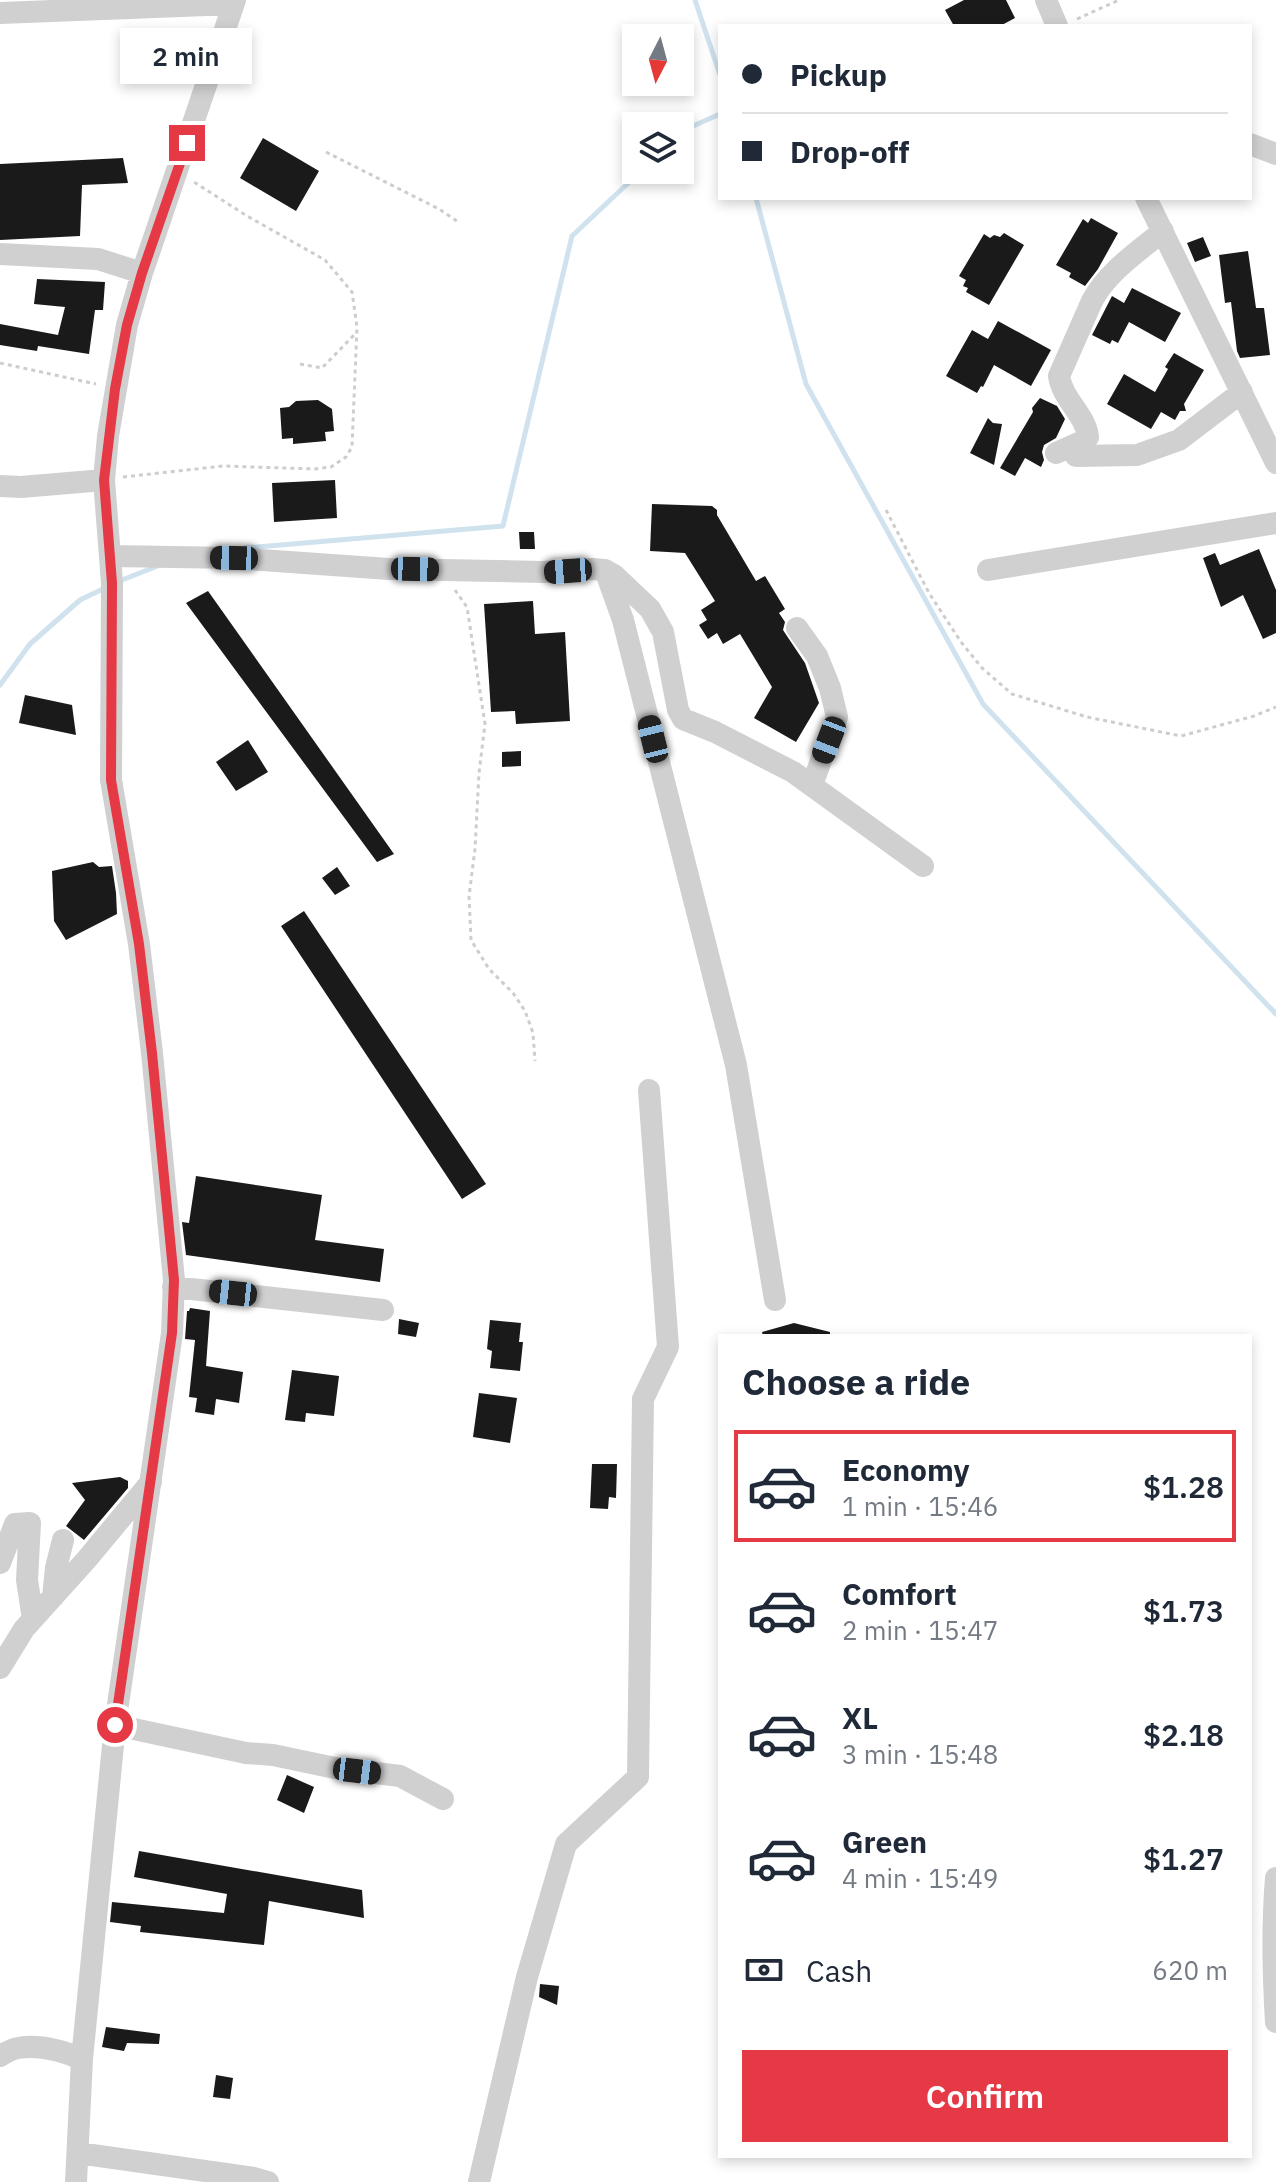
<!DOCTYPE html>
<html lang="en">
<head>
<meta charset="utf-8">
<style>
  :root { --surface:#fff; --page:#f2f2f3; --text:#1f2937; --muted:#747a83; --line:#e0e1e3; --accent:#e63946 }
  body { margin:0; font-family:"IBM Plex Sans",sans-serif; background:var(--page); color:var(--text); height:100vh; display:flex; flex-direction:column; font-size:30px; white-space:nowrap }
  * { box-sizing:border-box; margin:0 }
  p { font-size:26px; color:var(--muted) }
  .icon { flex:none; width:44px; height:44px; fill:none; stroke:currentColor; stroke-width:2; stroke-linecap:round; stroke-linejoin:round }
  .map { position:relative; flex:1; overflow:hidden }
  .sheet { position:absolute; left:718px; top:1334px; width:534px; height:824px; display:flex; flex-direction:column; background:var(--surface); border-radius:0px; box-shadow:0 4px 12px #0003 }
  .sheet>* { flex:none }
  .banner { position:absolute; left:718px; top:24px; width:534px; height:176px; border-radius:0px; box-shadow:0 4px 12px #0003; display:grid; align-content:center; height:176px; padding:0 24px; background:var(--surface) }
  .needle { width:52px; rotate:186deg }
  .buttons { position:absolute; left:622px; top:24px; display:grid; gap:16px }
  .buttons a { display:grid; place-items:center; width:72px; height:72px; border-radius:0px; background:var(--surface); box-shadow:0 4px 12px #0003; font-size:40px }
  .end { position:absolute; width:36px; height:36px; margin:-18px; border:10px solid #e63946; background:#fff; box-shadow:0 0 0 4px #fff }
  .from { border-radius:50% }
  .bubble { position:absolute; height:56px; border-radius:0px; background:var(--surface); box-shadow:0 4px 12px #0003; font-size:26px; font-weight:600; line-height:56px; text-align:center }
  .car { position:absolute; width:24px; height:48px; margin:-24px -12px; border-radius:10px; box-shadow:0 0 6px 2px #0007; background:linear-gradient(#222 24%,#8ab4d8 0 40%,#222 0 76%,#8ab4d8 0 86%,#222 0) }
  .banner b { display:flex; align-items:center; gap:28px; height:76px; font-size:30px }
  .banner b+b { border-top:2px solid var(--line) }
  .banner i { width:20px; height:20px; background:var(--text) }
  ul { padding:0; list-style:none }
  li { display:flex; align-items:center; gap:24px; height:112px; margin:0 16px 12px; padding:0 8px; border:4px solid transparent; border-radius:0px }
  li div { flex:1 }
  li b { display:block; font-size:30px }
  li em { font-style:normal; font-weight:600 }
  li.selected { border-color:var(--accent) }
  li>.icon { width:72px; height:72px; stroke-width:1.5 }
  h2 { padding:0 24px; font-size:36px; line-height:96px }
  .pay { display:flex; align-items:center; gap:20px; height:88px; padding:0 24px; font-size:30px }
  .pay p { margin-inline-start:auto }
  .cta { display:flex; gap:16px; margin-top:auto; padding:16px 24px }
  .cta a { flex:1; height:92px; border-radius:0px; background:var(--accent); color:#fff; font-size:32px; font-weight:600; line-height:92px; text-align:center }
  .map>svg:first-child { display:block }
</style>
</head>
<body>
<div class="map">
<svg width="1276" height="2182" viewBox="0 0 1276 2182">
  <rect width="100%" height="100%" fill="#fff"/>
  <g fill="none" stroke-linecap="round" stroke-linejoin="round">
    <!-- stream -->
    <path stroke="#cfe2ee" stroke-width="5" d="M 695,0 L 720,75
      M 680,134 L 684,130 L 720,114
      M 756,198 L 806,384 L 983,704 L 1276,1014
      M 244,548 L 503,526 L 572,236 L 642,170
      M 117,582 L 160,565
      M 0,685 L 30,644 L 80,600 L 105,588"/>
  </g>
  <!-- building -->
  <path fill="#1a1a1a" d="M 964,0 L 1006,0 L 1015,18 L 1000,26 L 954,26 L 945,10 Z
    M 263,138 L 319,171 L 296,211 L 240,178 Z
    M 123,158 L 128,183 L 82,185 L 80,236 L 0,240 L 0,164 Z
    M 1091,218 L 1118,233 L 1098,269 L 1085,286 L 1069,277 L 1071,273 L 1056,265 L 1083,219 L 1088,223 Z
    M 1004,233 L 1024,245 L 989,305 L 966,292 L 968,288 L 963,286 L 966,280 L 959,276 L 984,234 L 990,238 L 994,235 L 1000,237 Z
    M 1203,237 L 1211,256 L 1195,262 L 1187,243 Z
    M 1248,251 L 1256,308 L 1264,308 L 1270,355 L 1240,358 L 1237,351 L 1231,302 L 1225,303 L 1219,255 Z
    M 37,279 L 105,282 L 103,310 L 95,310 L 89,354 L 38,346 L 37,351 L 0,345 L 0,324 L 58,335 L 65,307 L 34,304 Z
    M 1132,288 L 1181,313 L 1165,342 L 1129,322 L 1118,343 L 1112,340 L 1110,344 L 1092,335 L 1112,296 L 1124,303 Z
    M 998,321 L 1051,350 L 1031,386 L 994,365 L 983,387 L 981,386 L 977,393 L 946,376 L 972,330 L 988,339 Z
    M 1174,353 L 1204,370 L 1184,404 L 1186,411 L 1180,411 L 1175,420 L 1161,412 L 1151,429 L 1107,404 L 1124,374 L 1155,392 L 1168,369 L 1165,367 Z
    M 1040,398 L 1057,406 L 1065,419 L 1056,438 L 1044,445 L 1042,452 L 1044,460 L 1041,467 L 1025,458 L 1015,476 L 1000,468 L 1033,412 L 1032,408 Z
    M 318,400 L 332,409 L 334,431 L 325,432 L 326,441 L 293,444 L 293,438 L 282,439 L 280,408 L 289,407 L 296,401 Z
    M 988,418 L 993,423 L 1002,424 L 994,465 L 970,453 Z
    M 335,480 L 337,518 L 274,522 L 272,483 Z
    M 652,504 L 712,506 L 717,510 L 717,515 L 756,581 L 765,576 L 785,609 L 779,613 L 785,622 L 783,630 L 805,663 L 819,703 L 796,742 L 754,718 L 772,687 L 740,634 L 723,644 L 717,633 L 708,639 L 699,625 L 707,620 L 701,610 L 715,601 L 685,553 L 650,551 Z
    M 519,532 L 534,532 L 535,549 L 520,549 Z
    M 1259,549 L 1276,590 L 1276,633 L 1263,639 L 1243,595 L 1221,607 L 1203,558 L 1215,553 L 1220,565 Z
    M 208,591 L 394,854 L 377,862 L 186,603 Z
    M 533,601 L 535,634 L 565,632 L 570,721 L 516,724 L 515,711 L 491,712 L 484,604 Z
    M 25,695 L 72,705 L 76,735 L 19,723 Z
    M 248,740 L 268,772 L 236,791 L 216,762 Z
    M 521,751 L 521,766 L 502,767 L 502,752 Z
    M 93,862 L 99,867 L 112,866 L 116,893 L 117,914 L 66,940 L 54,921 L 52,871 Z
    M 337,867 L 350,886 L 335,895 L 322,878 Z
    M 304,911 L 486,1184 L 462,1199 L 281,926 Z
    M 196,1176 L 322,1195 L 315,1240 L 384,1249 L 380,1282 L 186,1255 L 182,1222 L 189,1223 Z
    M 190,1308 L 210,1311 L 206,1366 L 243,1372 L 239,1403 L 216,1399 L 214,1415 L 195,1412 L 197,1398 L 189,1397 L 195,1340 L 185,1339 L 187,1311 L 189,1311 Z
    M 399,1319 L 419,1323 L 416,1337 L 398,1334 Z
    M 490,1320 L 521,1323 L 519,1342 L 523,1342 L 520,1371 L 490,1368 L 492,1351 L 487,1349 Z
    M 794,1323 L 830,1332 L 830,1336 L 763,1336 L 762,1332 Z
    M 292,1370 L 339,1376 L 334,1416 L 306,1413 L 305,1422 L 285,1420 Z
    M 479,1393 L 517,1398 L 510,1443 L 473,1437 Z
    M 592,1464 L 617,1464 L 616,1498 L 609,1497 L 608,1509 L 590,1508 Z
    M 120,1477 L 128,1481 L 128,1488 L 84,1540 L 66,1526 L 85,1500 L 72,1483 Z
    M 287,1775 L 314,1787 L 304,1813 L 277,1800 Z
    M 139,1851 L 362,1890 L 364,1918 L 269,1901 L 264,1945 L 140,1932 L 141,1926 L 110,1922 L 112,1902 L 224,1913 L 227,1894 L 134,1877 Z
    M 540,1984 L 559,1986 L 557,2005 L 539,1997 Z
    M 106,2027 L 160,2034 L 159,2044 L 127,2043 L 124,2051 L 102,2047 Z
    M 216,2075 L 233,2078 L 230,2099 L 213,2097 Z"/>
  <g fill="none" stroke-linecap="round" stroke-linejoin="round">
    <!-- path -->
    <path stroke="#cdcdcd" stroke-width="3" stroke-dasharray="4 4" stroke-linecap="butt" d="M 1077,19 L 1119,0
      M 326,152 L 439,209 L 460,223
      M 0,363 L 96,384
      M 300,364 L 322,368 L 356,333
      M 123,477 L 223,466 L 315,469 L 331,467 L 346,457 L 352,447 L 357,327 L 352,292 L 325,260 L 247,216 L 194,182
      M 886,510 L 929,593 L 961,642 L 982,668 L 1012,694 L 1087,717 L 1181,736 L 1254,716 L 1276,707
      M 455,590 L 467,607 L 485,724 L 479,773 L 475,849 L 469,896 L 471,940 L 489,969 L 513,993 L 525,1011 L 533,1033 L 535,1061"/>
    <!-- minor -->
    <path stroke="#d0d0d0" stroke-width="22" d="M 1046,0 L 1057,26
      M 0,13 L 233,4
      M 1250,144 L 1276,154
      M 1146,198 L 1276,463
      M 0,254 L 98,259 L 142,273
      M 1056,453 L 1083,441 L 1088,437 C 1086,415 1062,399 1059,376 L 1092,301 C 1108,271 1138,252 1163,231
      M 1076,456 L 1137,455 L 1179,440 L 1242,392
      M 0,486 L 21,487 L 104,480
      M 111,556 L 234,558 L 389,569 L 543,572 L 592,569 L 605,570 L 614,575 L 650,609 L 663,632 L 678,710 L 683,719 L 715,732 L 793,772 L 923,866
      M 605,570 L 623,620 L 736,1065 L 775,1300
      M 988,570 L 1276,523
      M 797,628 L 817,656 L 830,688 L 837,717 L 812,785
      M 173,1287 L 383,1310
      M 0,1563 L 15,1524 L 30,1523 L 27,1580 L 33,1619
      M 53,1597 L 56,1568 L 63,1540
      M 0,1668 L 24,1629 L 87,1559 L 151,1482
      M 115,1725 L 246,1753 L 273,1755 L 335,1768 L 400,1776 L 443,1799
      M 1276,1878 C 1272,1926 1273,1973 1276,2022
      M 0,2056 C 5,2053 12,2049 18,2048 C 40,2044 63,2051 82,2059
      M 78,2153 L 254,2178 L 268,2182
      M 76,2182 L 82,2059 L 115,1725 L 172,1333 L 174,1280 L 152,1053 L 139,944 L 111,780 L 112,583 L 104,480 L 108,436 L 127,325 L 142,273 L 235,0
      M 479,2182 L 527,1977 L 566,1844 L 638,1777 L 643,1399 L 668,1347 L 649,1090"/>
  </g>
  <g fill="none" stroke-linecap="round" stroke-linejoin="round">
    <!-- route -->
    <path stroke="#e63946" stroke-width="10" d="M 115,1725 L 172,1333 L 174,1280 L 152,1053 L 139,944 L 111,780 L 112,583 L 104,480 L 115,389 L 127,325 L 142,273 L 187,143"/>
  </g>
</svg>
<div class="buttons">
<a><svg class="needle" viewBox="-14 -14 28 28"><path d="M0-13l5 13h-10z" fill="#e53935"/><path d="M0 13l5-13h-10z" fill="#747a83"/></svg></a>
<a><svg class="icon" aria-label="layers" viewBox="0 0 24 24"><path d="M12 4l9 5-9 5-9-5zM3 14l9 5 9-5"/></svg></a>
</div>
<i class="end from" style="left:115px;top:1725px"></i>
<i class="end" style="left:187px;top:143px"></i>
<div class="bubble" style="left:120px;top:28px;width:132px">2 min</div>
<i class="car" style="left:234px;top:558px;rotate:271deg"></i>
<i class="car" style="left:415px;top:569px;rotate:91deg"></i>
<i class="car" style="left:568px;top:571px;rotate:266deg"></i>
<i class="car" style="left:653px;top:739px;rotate:346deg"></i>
<i class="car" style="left:829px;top:740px;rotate:201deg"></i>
<i class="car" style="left:233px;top:1293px;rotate:276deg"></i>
<i class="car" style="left:357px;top:1771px;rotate:97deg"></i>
<div class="banner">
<b><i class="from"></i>Pickup</b>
<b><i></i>Drop-off</b>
</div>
<section class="sheet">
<h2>Choose a ride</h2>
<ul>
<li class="selected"><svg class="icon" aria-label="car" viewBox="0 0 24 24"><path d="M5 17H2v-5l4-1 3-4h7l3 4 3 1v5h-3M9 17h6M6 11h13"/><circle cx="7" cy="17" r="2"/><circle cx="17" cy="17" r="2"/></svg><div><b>Economy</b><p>1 min · 15:46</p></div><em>$1.28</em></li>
<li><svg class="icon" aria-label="car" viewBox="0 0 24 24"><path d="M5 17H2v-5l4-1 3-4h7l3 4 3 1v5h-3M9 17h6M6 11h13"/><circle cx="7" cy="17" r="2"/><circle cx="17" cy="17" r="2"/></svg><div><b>Comfort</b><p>2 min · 15:47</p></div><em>$1.73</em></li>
<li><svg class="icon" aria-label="car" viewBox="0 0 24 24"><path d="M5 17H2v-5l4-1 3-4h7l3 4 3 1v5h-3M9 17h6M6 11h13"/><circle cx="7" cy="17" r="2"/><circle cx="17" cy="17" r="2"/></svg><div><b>XL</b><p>3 min · 15:48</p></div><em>$2.18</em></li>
<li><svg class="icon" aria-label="car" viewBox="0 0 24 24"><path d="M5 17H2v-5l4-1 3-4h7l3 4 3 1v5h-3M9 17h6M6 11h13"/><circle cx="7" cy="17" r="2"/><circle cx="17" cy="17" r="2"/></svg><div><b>Green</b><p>4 min · 15:49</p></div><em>$1.27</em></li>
</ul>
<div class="pay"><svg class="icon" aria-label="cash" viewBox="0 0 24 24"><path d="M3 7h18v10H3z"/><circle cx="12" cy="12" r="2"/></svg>Cash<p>620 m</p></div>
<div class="cta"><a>Confirm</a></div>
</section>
</div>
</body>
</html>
